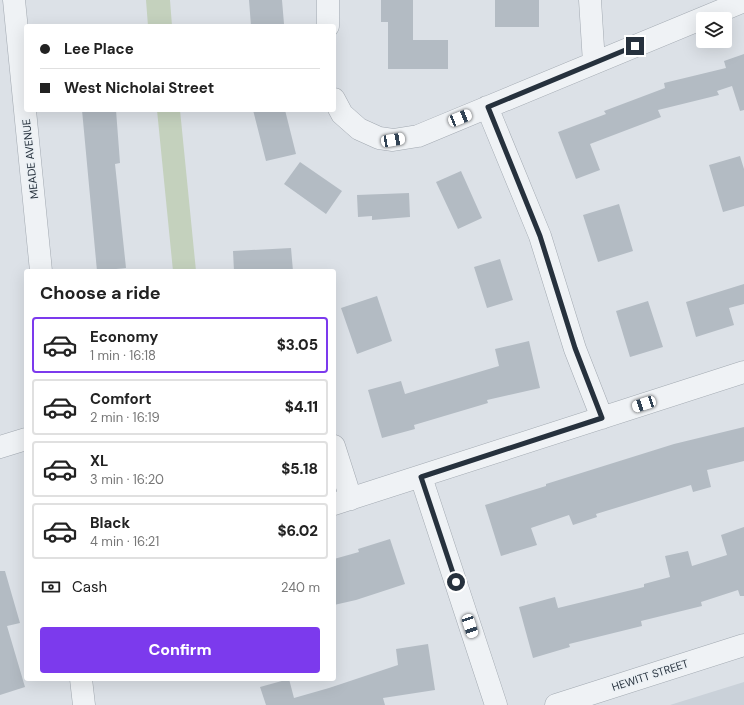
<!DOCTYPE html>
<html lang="en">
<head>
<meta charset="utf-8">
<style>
  :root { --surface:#fff; --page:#f6f6f6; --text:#222; --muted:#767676; --line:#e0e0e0; --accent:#7c3aed }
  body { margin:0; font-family:"DM Sans",sans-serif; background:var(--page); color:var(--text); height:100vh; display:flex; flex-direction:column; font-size:15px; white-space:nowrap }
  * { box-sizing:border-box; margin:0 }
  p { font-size:13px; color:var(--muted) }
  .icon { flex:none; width:22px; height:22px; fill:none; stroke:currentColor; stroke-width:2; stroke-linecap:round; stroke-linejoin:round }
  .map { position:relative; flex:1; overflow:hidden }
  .drawer { position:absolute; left:24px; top:269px; width:312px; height:412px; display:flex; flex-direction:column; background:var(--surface); border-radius:4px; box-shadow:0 4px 16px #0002 }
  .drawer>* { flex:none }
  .banner { position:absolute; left:24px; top:24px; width:312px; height:88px; border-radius:4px; box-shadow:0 4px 16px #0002; display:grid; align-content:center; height:88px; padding:0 16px; background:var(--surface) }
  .buttons { position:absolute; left:696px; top:12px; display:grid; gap:8px }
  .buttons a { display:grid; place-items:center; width:36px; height:36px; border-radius:4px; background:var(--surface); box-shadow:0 4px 16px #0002; font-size:20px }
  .end { position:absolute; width:18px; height:18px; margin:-9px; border:5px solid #26313d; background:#fff; box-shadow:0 0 0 2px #fff }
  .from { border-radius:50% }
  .car { position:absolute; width:12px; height:24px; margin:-12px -6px; border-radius:5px; box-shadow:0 0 3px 1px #0007; background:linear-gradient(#fff 24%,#345 0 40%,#fff 0 76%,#345 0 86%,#fff 0) }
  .banner b { display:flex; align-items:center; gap:14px; height:38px; font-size:15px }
  .banner b+b { border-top:1px solid var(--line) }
  .banner i { width:10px; height:10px; background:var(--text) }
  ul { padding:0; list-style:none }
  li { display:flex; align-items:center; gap:12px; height:56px; margin:0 8px 6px; padding:0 8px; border:2px solid var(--line); border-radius:4px }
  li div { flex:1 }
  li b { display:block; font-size:15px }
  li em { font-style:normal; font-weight:800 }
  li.current { border-color:var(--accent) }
  li>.icon { width:36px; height:36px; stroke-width:1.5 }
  h2 { padding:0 16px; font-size:18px; line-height:48px }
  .pay { display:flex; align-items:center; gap:10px; height:44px; padding:0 16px; font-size:15px }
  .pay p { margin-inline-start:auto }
  .action { display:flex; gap:8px; margin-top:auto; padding:8px 16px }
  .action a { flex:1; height:46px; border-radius:4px; background:var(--accent); color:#fff; font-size:16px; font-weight:800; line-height:46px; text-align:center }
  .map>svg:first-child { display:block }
</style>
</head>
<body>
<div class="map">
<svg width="744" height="705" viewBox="0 0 744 705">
  <rect width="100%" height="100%" fill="#dce1e7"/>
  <!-- built -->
  <path fill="#cad1d9" d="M 744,682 L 744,705 L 670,705 Z"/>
  <!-- green -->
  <path fill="#c4d1bd" d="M 146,0 L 170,0 L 172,26 L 148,26 Z
    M 157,110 L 180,110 L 196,271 L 173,271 Z"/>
  <!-- building -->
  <path fill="#b3bbc3" d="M 249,0 L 282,0 L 284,24 L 251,26 Z
    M 381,0 L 413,0 L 413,40 L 448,40 L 448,69 L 388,69 L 388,22 L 381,22 Z
    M 495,0 L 539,0 L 539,27 L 495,27 Z
    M 744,54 L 744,110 L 740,111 L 732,86 L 717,91 L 719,95 L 658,110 L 661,117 L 590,144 L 600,170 L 576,179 L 558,132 L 606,114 L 604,111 L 665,88 L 664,83 L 726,68 L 724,61 Z
    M 82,110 L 116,110 L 120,163 L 115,164 L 126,268 L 97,271 Z
    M 253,110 L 285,110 L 296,154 L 266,161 Z
    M 740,156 L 744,169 L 744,206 L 723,212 L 709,165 Z
    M 300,162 L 342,191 L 326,214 L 284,184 Z
    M 461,171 L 482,218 L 458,229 L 436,182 Z
    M 409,193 L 410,217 L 372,220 L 372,216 L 358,217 L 357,195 Z
    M 619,204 L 633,251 L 598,262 L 583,215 Z
    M 291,248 L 293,271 L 234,271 L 233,251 Z
    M 500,259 L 513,300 L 487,308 L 474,267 Z
    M 744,284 L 744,304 L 729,308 L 734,325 L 696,337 L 686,302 Z
    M 377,296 L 392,341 L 357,354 L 341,308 Z
    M 648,301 L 663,347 L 630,357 L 616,311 Z
    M 529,341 L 540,388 L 487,400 L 488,403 L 414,425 L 415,429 L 382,438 L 368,390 L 401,381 L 405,394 L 499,366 L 495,349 Z
    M 744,427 L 744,461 L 707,470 L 711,487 L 693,492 L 691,485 L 596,514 L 597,517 L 573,525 L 569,515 L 531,528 L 537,545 L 501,556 L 485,505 L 546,486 L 546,484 L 674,444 Z
    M 744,527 L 744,596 L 740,596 L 738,590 L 701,602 L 702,606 L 641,621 L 642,626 L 569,644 L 570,647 L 533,658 L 519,607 L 555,597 L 558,608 L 644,587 L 644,584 L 670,577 L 665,556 L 688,551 L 692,566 L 727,555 L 721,535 Z
    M 390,539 L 405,584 L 356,600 L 334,605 L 334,559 L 359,552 L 358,549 Z
    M 0,571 L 5,571 L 20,623 L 7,626 L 25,687 L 0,695 Z
    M 428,644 L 435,690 L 383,698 L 385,705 L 266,705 L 260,687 L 289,679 L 294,698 L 329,688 L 398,665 L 396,649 Z"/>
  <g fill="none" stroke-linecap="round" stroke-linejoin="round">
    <defs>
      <path id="minor" d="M 14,0 L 41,271
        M 328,0 L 328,26
        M 590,0 L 594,63
        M 334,99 L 342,114 L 359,129 L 379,138 L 393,140 L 418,136 L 744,1
        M 487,107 L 540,236 L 575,349 L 602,418
        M 334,446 L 351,499
        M 0,447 L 26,439
        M 421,477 L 496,705
        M 334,504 L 744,372
        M 81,679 L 84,705
        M 556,705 L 744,645"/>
    </defs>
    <!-- minor casing -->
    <use href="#minor" stroke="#a2a9b1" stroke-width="23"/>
    <!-- minor -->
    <use href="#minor" stroke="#eff2f5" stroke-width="22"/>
  </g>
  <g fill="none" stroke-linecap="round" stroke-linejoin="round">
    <!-- route -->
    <path stroke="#26313d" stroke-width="5" d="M 456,582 L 421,477 L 602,418 L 575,348 L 540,236 L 488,107 L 635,46"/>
  </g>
  <g text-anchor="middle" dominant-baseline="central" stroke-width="3" stroke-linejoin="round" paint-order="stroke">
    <!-- street labels -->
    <g font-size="11" fill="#26313d" stroke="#ebf0f4">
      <text transform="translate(30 159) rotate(-96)">MEADE AVENUE</text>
      <text transform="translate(650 675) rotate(-18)">HEWITT STREET</text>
    </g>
  </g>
</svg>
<div class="buttons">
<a><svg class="icon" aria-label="layers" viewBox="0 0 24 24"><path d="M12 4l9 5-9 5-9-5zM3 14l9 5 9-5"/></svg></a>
</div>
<i class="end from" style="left:456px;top:582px"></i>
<i class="end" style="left:635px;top:46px"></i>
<i class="car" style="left:460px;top:118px;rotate:68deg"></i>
<i class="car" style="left:393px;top:140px;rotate:80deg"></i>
<i class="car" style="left:644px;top:404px;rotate:252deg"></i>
<i class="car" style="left:470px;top:626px;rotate:162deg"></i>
<div class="banner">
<b><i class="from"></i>Lee Place</b>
<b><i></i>West Nicholai Street</b>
</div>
<section class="drawer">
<h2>Choose a ride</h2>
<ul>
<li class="current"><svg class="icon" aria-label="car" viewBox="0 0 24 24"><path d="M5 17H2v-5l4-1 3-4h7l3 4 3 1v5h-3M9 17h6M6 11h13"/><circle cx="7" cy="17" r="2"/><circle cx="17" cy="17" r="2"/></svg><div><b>Economy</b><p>1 min · 16:18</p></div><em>$3.05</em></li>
<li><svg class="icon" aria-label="car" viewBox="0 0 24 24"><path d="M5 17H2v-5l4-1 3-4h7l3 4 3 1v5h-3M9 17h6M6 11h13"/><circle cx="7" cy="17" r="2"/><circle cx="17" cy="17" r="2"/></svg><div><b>Comfort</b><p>2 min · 16:19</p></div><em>$4.11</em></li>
<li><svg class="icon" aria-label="car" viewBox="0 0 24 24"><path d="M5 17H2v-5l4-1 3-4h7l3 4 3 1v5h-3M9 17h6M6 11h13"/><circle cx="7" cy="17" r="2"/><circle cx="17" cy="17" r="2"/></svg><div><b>XL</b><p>3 min · 16:20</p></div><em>$5.18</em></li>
<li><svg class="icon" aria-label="car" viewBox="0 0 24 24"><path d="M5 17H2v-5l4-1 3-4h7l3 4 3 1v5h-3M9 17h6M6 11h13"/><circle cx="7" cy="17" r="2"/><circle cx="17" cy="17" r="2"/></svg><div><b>Black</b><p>4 min · 16:21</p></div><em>$6.02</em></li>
</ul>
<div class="pay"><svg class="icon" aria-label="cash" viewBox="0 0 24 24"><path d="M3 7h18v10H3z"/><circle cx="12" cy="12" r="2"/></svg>Cash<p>240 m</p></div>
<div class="action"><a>Confirm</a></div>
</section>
</div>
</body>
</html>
